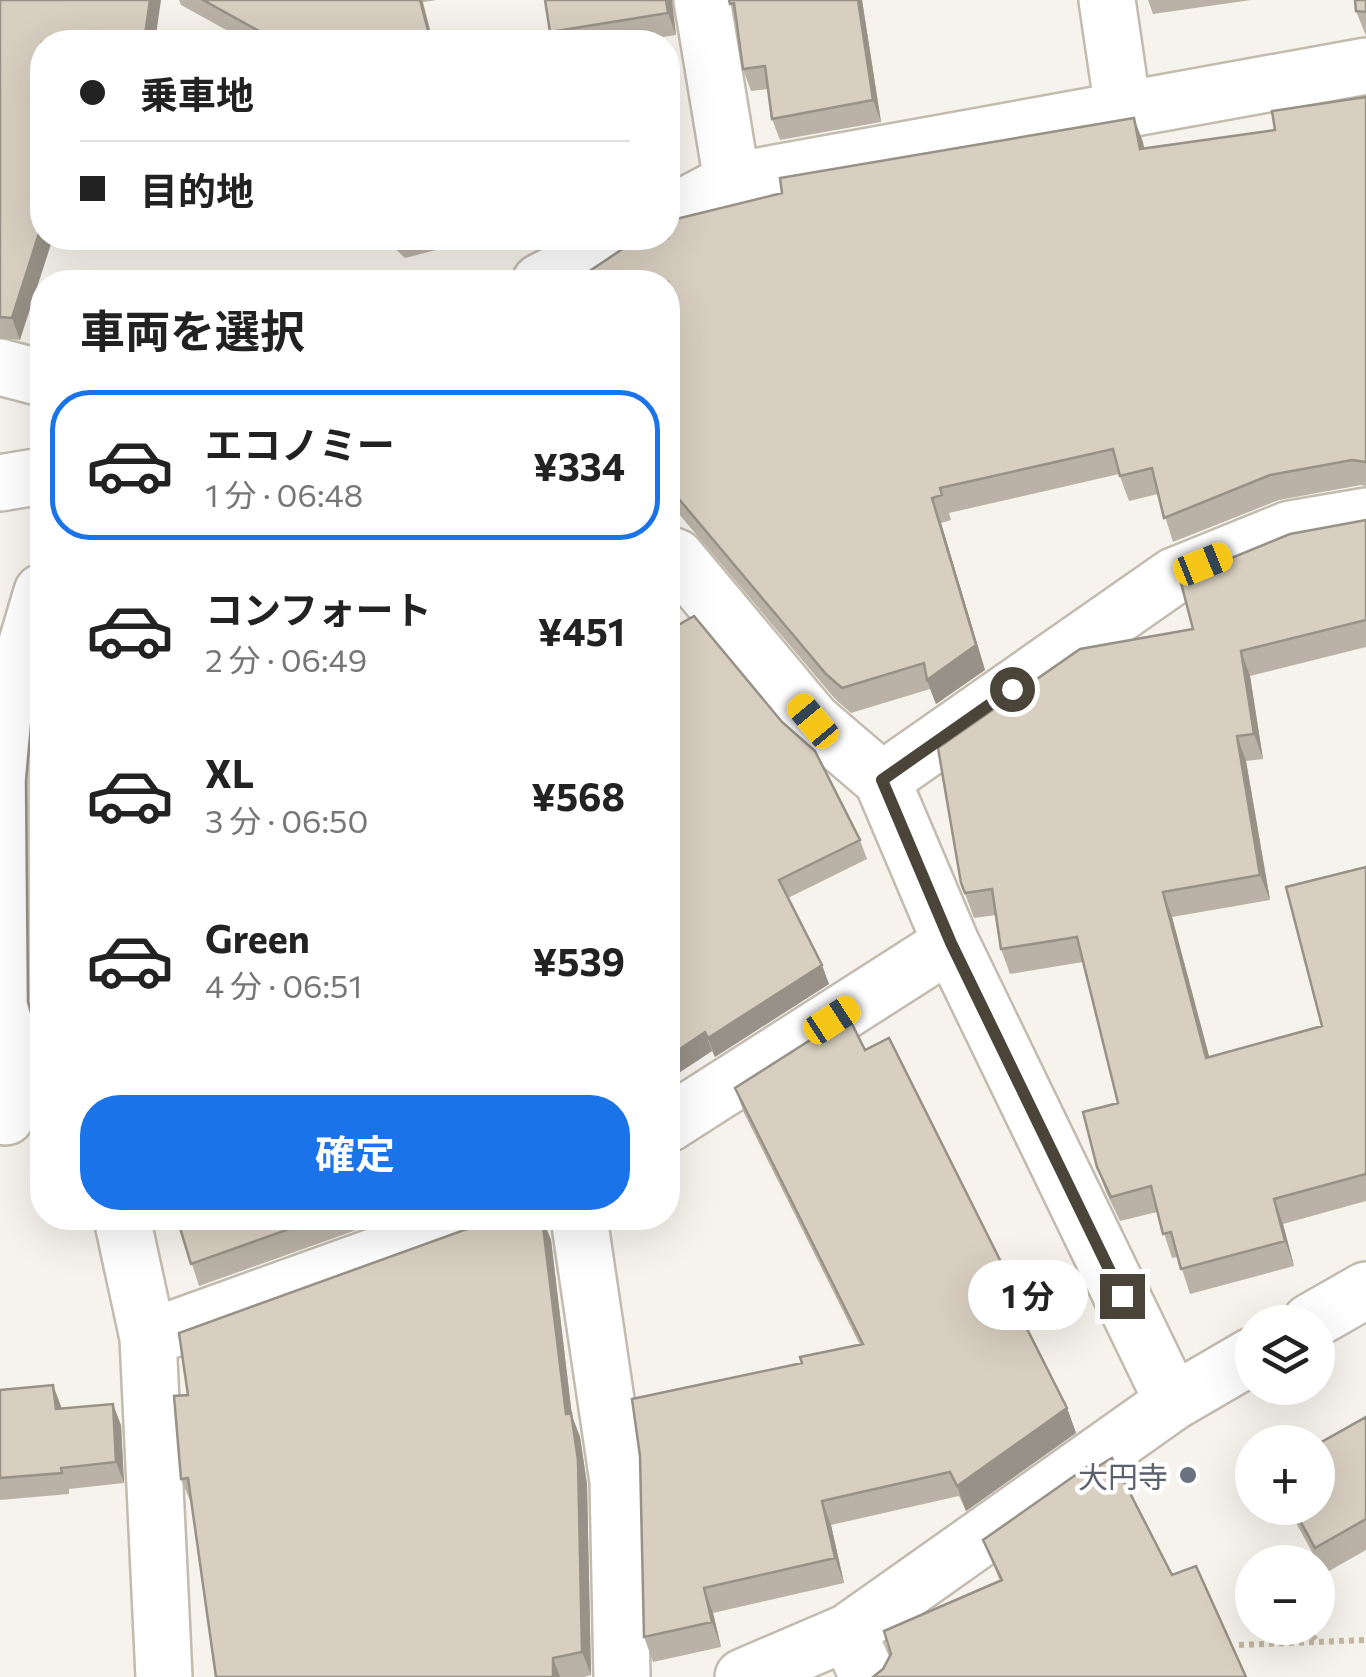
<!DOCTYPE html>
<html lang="ja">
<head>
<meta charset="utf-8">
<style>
  :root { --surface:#fff; --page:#f6f6f6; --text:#222; --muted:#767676; --line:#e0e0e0; --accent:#1a73e8 }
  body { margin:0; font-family:Commissioner,"Noto Sans JP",sans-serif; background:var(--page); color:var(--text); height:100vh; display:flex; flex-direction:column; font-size:38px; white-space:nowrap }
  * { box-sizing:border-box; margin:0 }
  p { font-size:32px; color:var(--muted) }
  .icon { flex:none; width:55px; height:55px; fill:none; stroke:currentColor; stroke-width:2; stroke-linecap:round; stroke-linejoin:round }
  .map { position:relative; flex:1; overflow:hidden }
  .drawer { position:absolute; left:30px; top:270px; width:650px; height:960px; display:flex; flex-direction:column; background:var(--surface); border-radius:40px; box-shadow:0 10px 40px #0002 }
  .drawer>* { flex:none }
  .top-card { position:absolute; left:30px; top:30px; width:650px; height:220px; border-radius:40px; box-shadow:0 10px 40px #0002; display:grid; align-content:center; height:220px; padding:0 50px; background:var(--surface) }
  .controls { position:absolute; left:1235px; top:1305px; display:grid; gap:20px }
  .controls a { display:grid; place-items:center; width:100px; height:100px; border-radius:50%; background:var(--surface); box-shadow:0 10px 40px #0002; font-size:50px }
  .end { position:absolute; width:45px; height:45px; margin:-22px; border:12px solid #4b4439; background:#fff; box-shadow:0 0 0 5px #fff }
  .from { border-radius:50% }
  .bubble { position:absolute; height:70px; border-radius:35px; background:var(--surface); box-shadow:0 10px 40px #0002; font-size:32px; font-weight:700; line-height:70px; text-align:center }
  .car { position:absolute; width:30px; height:60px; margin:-30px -15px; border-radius:12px; box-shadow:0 0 8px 2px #0007; background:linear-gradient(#f5c518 24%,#345 0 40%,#f5c518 0 76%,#345 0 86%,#f5c518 0) }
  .top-card b { display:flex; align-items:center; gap:35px; height:95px; font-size:38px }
  .top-card b+b { border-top:2px solid var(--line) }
  .top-card i { width:25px; height:25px; background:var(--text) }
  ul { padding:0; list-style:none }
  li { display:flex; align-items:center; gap:30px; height:150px; margin:0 20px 15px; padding:0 30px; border:5px solid transparent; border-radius:40px }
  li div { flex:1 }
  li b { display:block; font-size:38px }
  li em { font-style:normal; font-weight:700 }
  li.selected { border-color:var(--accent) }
  li>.icon { width:90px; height:90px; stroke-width:1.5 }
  h2 { padding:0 50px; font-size:45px; line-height:120px }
  .button { display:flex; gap:20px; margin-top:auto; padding:20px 50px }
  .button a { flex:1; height:115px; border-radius:40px; background:var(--accent); color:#fff; font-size:40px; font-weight:700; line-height:115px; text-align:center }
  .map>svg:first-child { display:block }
</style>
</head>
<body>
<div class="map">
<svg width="1366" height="1677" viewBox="0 0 1366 1677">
  <rect width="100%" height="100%" fill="#f6f3ec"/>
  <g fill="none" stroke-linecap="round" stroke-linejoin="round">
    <defs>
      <path id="minor" d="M 702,0 L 732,181
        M 1107,0 L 1123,109
        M 668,215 L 732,181 L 1366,66
        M 540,282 L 625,238
        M 0,367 L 42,378
        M 0,483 L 42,476
        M 668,554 L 676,557 L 813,721 L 882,780 L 951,943 L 1173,1402
        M 882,780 L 1174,576 L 1290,529 L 1366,516
        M 6,1117 L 3,802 L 13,690 L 42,592
        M 668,1124 L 951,943
        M 122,1218 L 148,1338 L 164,1677
        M 579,1218 L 618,1481 L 622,1677
        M 1310,1322 L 1366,1290
        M 148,1338 L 481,1218
        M 848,1632 L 868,1677
        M 743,1677 L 848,1632 L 1173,1402 L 1252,1356"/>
    </defs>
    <!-- minor casing -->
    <use href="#minor" stroke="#c2bbae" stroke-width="60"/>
    <!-- path -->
    <path stroke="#c4b79f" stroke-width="6" stroke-dasharray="5 5" stroke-linecap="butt" d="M 1306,1628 L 1318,1642
      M 1239,1645 L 1366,1640"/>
    <!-- minor -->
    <use href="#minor" stroke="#fff" stroke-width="55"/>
  </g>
  <!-- wall -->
  <path fill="#bab2a6" d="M 0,0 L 42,42 L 20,340 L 0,338 Z
    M 179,0 L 437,0 L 423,2 L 433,42 L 248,42 L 181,5 Z
    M 729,0 L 862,0 L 881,122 L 780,140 L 772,119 L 768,89 L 751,91 L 743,69 L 736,20 Z
    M 1148,0 L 1251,0 L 1153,14 Z
    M 1366,0 L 1366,36 L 1356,11 Z
    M 671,5 L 676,35 L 631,42 L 554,42 L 550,32 Z
    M 1366,97 L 1366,486 L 1361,485 L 1279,500 L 1173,542 L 1158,494 L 1129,501 L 1119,474 L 949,513 L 951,520 L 941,523 L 985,670 L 936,704 L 930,689 L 851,713 L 835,699 L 668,501 L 668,282 L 1134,118 L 1144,149 L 1275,130 Z
    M 102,238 L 129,238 L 127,246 L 105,246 Z
    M 384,238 L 483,238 L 405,258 Z
    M 1366,520 L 1366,647 L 1250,676 L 1263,759 L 1246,761 L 1270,900 L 1172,917 L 1209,1057 L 1322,1026 L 1366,867 L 1366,1201 L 1283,1224 L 1294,1266 L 1190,1294 L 1178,1257 L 1172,1258 L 1157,1212 L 1120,1221 L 1106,1192 L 1097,1167 L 1118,1103 L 1083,962 L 1010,974 L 1001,949 L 996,915 L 974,918 L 961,883 L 1193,629 Z
    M 668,631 L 860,840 L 867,859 L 788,898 L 829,984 L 715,1057 L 712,1051 L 668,1080 Z
    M 865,1050 L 1020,1300 L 1029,1324 L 1025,1326 L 1067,1408 L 1076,1433 L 966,1511 L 959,1496 L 831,1525 L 844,1583 L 713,1613 L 721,1647 L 653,1662 L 644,1637 L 802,1363 L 860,1345 L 744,1113 L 735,1088 Z
    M 177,1218 L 390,1218 L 199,1286 Z
    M 542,1218 L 551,1240 L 572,1416 L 580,1437 L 587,1484 L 591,1675 L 584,1677 L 216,1677 L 191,1503 L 181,1479 L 188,1395 Z
    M 0,1390 L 61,1406 L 61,1408 L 121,1425 L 124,1483 L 69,1489 L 69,1494 L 0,1500 Z
    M 1366,1417 L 1366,1550 L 1324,1574 L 1288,1508 L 1318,1508 Z
    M 983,1540 L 1172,1575 L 1000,1581 Z"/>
  <!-- shaded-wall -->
  <path fill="#979187" d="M 150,0 L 161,0 L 155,42 L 144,42 Z
    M 420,0 L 422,0 L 433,42 L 431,42 Z
    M 666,0 L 672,0 L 676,35 L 668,13 Z
    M 858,0 L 862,0 L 881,122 L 873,100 Z
    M 1134,118 L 1143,142 L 1149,174 L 1140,149 Z
    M 42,224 L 42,238 L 53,238 L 20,340 L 12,318 Z
    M 932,498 L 941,523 L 985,670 L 936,704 L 927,680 Z
    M 1241,651 L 1250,676 L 1263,759 L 1254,734 Z
    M 1237,736 L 1246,761 L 1270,900 L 1260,875 Z
    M 1163,892 L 1172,917 L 1216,1082 L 1206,1058 Z
    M 822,965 L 829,984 L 715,1057 L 708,1038 Z
    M 705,1032 L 712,1051 L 668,1080 L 668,1057 Z
    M 1274,1199 L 1283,1224 L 1294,1266 L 1285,1241 Z
    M 542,1218 L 551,1240 L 572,1416 L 580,1437 L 587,1484 L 591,1675 L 582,1652 L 566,1414 Z
    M 53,1385 L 61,1406 L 63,1430 L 56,1409 Z
    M 113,1404 L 121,1425 L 124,1483 L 116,1462 Z
    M 1067,1408 L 1076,1433 L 966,1511 L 957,1486 Z
    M 822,1501 L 831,1525 L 844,1583 L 835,1558 Z
    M 704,1588 L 713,1613 L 721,1647 L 712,1622 Z
    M 553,1658 L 560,1677 L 553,1677 Z"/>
  <!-- building -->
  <path fill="#d8cfc1" stroke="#979187" stroke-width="2.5" d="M 0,0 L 150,0 L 144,42 L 42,42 L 42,224 L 12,318 L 0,317 Z
    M 203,0 L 420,0 L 431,42 L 260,42 L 259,31 Z
    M 545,0 L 666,0 L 668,13 L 550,32 Z
    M 729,0 L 858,0 L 873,100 L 772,119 L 765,66 L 743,69 L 734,3 L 730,4 Z
    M 1355,0 L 1366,0 L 1366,12 L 1356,11 Z
    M 1366,97 L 1366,462 L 1352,460 L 1270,475 L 1164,518 L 1152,468 L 1120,476 L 1113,449 L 940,488 L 942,495 L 932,498 L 976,645 L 927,680 L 924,663 L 842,688 L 826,674 L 668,486 L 668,282 L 589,282 L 588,272 L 639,238 L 668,238 L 668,221 L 782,193 L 780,178 L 1134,118 L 1140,149 L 1275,130 L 1272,111 Z
    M 1366,520 L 1366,620 L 1241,651 L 1254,734 L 1237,736 L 1260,875 L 1163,892 L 1206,1058 L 1322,1026 L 1286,887 L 1366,867 L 1366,1174 L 1274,1199 L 1285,1241 L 1181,1269 L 1171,1232 L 1163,1234 L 1151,1186 L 1111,1197 L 1097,1167 L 1083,1112 L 1118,1103 L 1077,937 L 1001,949 L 992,889 L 965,893 L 961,883 L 938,748 L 1080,649 L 1193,629 L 1180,579 L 1290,534 Z
    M 694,616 L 782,722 L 815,751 L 860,840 L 779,880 L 822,965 L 708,1038 L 705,1032 L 668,1057 L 668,631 Z
    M 34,692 L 42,692 L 42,1052 L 28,1002 L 26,781 Z
    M 848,1016 L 865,1050 L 889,1038 L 1020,1300 L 1014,1303 L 1067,1408 L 957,1486 L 950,1472 L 822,1501 L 835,1558 L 704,1588 L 712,1622 L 644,1637 L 640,1456 L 632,1399 L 802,1363 L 800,1357 L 863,1344 L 735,1088 Z
    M 177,1218 L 320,1218 L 191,1264 Z
    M 534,1218 L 542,1218 L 566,1414 L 571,1413 L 578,1460 L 582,1652 L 553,1658 L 553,1677 L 216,1677 L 188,1478 L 181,1479 L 174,1396 L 188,1395 L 179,1333 L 478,1225 Z
    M 53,1385 L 56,1409 L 113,1404 L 116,1462 L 61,1468 L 62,1473 L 0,1478 L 0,1390 Z
    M 1366,1417 L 1366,1519 L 1315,1548 L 1293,1508 L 1318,1508 L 1318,1444 Z
    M 1112,1458 L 1172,1575 L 1196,1566 L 1246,1677 L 873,1677 L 883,1669 L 891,1654 L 884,1631 L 1002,1580 L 983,1540 L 1094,1462 L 1097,1467 Z"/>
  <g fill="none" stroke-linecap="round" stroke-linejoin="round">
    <!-- route -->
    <path stroke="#4b4439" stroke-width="12" d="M 1012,689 L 882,780 L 951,943 L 1122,1296"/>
  </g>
  <!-- markers -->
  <circle fill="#6b7280" stroke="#fff" stroke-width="4" cx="1188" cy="1475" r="10"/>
  <g text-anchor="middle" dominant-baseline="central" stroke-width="9" stroke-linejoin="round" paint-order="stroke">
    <!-- worship labels -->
    <g font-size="30" fill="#5b616d" stroke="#fff" text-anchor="end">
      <text x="1168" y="1475">大円寺</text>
    </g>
  </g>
</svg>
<div class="controls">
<a><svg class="icon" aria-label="layers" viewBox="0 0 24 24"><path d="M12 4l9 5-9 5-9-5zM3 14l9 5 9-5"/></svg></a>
<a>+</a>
<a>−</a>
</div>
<i class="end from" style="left:1012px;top:689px"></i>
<i class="end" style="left:1122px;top:1296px"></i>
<div class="bubble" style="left:968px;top:1260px;width:120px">1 分</div>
<i class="car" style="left:1203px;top:564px;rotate:68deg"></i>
<i class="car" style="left:813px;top:721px;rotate:320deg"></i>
<i class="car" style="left:832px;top:1020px;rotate:57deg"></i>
<div class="top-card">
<b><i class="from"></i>乗車地</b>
<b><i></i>目的地</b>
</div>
<section class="drawer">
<h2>車両を選択</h2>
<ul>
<li class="selected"><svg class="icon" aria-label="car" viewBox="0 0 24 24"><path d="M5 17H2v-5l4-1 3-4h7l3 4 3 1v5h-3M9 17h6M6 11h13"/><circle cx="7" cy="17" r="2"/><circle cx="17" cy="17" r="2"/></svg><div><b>エコノミー</b><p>1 分 · 06:48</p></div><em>¥334</em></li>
<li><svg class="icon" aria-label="car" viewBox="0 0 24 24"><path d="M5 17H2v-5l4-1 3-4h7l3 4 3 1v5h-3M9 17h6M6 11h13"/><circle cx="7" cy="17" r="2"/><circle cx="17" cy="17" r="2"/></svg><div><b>コンフォート</b><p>2 分 · 06:49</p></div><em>¥451</em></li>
<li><svg class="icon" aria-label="car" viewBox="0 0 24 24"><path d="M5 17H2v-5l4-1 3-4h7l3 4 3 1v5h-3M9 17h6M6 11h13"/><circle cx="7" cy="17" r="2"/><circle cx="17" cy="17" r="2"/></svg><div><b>XL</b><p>3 分 · 06:50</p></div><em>¥568</em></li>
<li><svg class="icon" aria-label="car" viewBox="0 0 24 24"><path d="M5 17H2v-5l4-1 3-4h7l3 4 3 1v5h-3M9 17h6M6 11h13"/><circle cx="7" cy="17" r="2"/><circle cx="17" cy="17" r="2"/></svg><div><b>Green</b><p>4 分 · 06:51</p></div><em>¥539</em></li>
</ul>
<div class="button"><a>確定</a></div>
</section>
</div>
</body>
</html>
